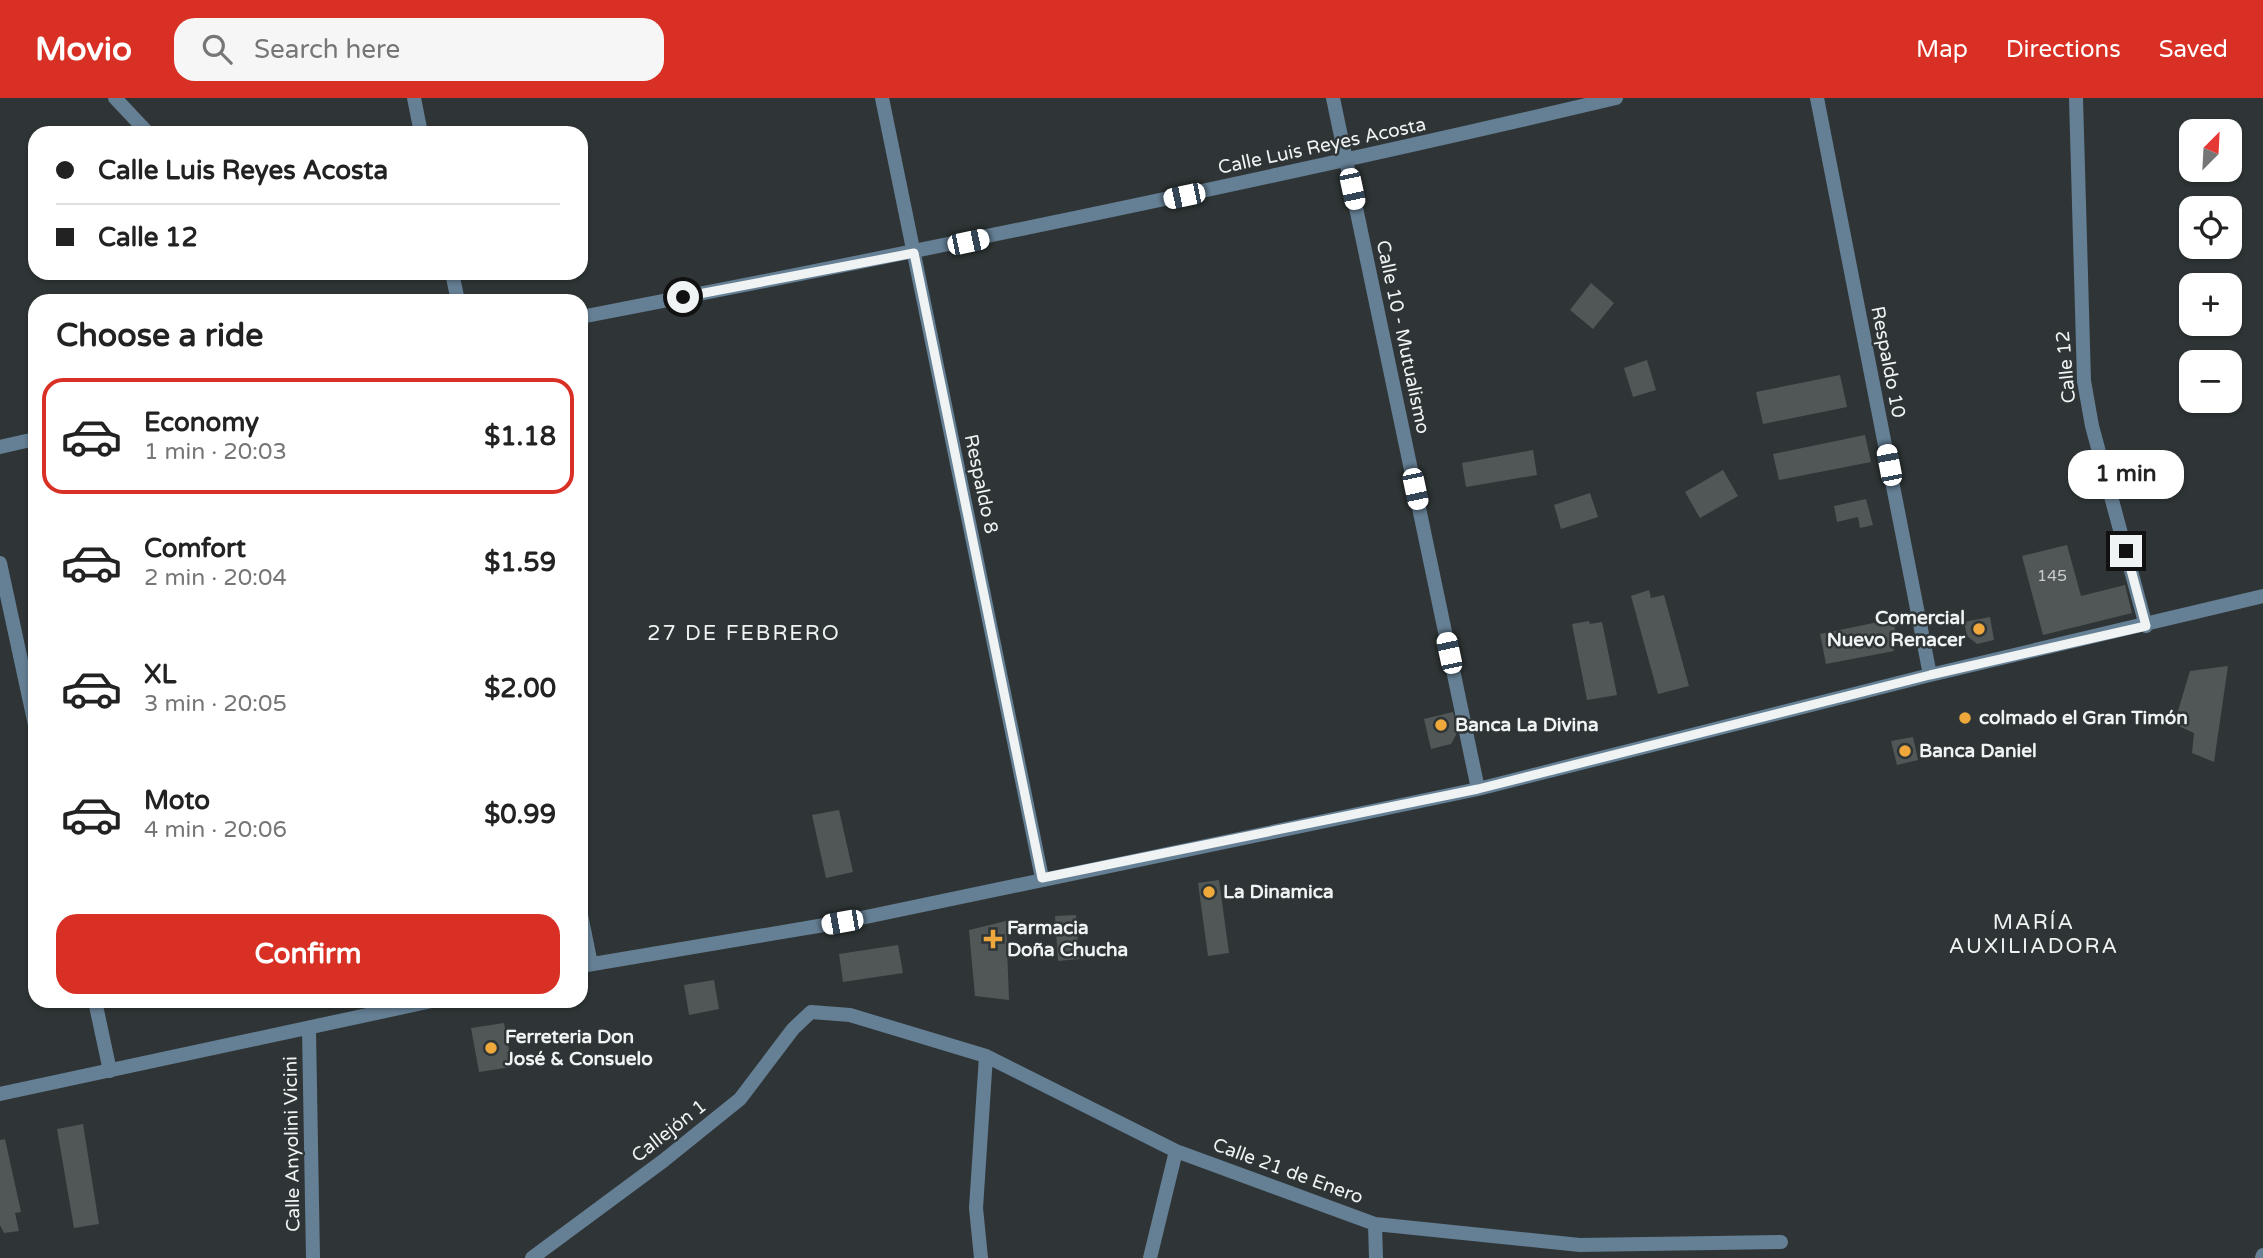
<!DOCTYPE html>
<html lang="en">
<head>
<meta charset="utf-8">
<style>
  :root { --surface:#fff; --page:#f6f6f6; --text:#222; --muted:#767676; --line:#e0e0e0; --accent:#d93025 }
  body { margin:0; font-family:"Varela Round",sans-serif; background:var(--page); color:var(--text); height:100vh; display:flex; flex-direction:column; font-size:26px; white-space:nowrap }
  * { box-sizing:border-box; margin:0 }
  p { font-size:23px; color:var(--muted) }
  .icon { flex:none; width:38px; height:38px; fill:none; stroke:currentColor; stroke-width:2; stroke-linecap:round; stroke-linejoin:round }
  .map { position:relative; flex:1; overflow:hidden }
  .side { position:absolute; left:28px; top:196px; width:560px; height:714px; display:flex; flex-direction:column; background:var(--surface); border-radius:21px; box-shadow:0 2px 5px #0004 }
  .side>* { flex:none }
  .hud { position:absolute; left:28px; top:28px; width:560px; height:154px; border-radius:21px; box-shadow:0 2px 5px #0004; display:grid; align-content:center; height:154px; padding:0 28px; background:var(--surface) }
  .needle { width:46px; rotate:24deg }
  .fabs { position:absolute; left:2179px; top:21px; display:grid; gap:14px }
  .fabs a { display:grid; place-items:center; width:63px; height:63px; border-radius:14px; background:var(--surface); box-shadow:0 2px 5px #0004; font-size:35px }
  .end { position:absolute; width:32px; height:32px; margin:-16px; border:9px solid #eff3f3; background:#111; box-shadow:0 0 0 4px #111 }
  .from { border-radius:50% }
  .bubble { position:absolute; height:49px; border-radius:21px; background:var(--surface); box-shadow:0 2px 5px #0004; font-size:23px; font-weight:800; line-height:49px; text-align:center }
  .car { position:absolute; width:21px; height:42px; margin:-21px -10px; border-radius:9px; box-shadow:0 0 5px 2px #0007; background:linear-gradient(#fff 24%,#345 0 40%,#fff 0 76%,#345 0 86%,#fff 0) }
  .hud b { display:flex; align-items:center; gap:24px; height:66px; font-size:26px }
  .hud b+b { border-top:2px solid var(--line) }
  .hud i { width:18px; height:18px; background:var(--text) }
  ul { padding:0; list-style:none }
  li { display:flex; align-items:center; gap:21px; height:116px; margin:0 14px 10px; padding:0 14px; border:4px solid transparent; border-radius:21px }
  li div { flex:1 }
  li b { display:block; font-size:26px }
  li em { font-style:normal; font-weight:800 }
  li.on { border-color:var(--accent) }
  li>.icon { width:63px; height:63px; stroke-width:1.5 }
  h2 { padding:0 28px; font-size:32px; line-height:84px }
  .cta { display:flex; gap:14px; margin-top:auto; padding:14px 28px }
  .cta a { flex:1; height:80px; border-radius:21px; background:var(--accent); color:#fff; font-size:28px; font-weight:800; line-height:80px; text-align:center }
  header { display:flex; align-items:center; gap:42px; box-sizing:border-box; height:98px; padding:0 35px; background:var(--accent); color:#fff }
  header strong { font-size:33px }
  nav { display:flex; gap:38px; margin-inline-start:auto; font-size:24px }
  .search { width:490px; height:63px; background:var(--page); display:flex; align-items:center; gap:18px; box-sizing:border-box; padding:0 24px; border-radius:21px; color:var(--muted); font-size:26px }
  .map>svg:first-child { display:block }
</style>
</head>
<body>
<header>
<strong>Movio</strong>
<div class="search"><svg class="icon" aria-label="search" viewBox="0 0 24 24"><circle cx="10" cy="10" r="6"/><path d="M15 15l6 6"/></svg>Search here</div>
<nav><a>Map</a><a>Directions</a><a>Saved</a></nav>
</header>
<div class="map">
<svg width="2263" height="1160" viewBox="0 0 2263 1160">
  <rect width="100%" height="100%" fill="#2f3536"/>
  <!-- building -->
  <path fill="#515756" d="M 1591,185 L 1614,205 L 1593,231 L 1570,212 Z
    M 1647,262 L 1656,292 L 1633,299 L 1624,270 Z
    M 1840,277 L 1847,309 L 1763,326 L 1756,294 Z
    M 1865,337 L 1871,364 L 1779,382 L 1773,356 Z
    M 1533,352 L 1537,377 L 1466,389 L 1462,365 Z
    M 1723,372 L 1738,398 L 1700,420 L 1685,394 Z
    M 1590,395 L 1598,419 L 1561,431 L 1554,407 Z
    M 1866,401 L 1873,427 L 1860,430 L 1858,419 L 1837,424 L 1834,408 Z
    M 2067,447 L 2081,498 L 2125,487 L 2132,515 L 2043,537 L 2022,458 Z
    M 1649,492 L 1651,500 L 1664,497 L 1689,588 L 1658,596 L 1631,498 Z
    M 1990,519 L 1994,542 L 1977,546 L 1967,538 L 1964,524 Z
    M 1893,521 L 1898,547 L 1893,548 L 1894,553 L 1826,566 L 1820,536 Z
    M 1589,523 L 1590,526 L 1602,524 L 1617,597 L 1587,602 L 1572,526 Z
    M 2228,568 L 2214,664 L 2192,655 L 2194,635 L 2174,626 L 2190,573 Z
    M 1453,614 L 1458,633 L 1451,646 L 1431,651 L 1424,621 Z
    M 1913,639 L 1918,662 L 1897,667 L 1891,643 Z
    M 839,712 L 853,774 L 826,780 L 812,717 Z
    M 1219,782 L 1229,855 L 1208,858 L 1198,785 Z
    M 1076,817 L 1079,861 L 1058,863 L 1055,818 Z
    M 1006,823 L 1009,902 L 975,898 L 969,832 Z
    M 898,847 L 903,875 L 843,884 L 839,856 Z
    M 714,882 L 719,911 L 689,917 L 684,887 Z
    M 504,925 L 512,969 L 479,974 L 471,930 Z
    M 83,1026 L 99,1126 L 74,1130 L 57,1031 Z
    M 5,1041 L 21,1114 L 15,1115 L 19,1133 L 4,1135 L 0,1127 L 0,1042 Z"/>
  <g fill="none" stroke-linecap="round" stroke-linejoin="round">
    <!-- minor -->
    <path stroke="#657f94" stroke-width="14" d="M 115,0 L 148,35
      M 414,0 L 421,35
      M 882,0 L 1042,780
      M 1333,0 L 1478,691
      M 1817,0 L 1930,577
      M 2076,0 L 2084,283 L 2092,328 L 2146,528
      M 452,175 L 458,203
      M 581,219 C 928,152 1273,81 1616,0
      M 0,349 L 35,341
      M 0,465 L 35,627
      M 581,817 L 591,866
      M 581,868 L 842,824 L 1478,691 L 1930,577 L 2263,498
      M 95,903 L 110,973
      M 309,932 L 313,1160
      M 0,996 L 432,903
      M 1375,1126 L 1376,1160
      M 532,1160 L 663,1063 L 740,1001 L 793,931 L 811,914 L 850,917 L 986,958 L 1176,1053 L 1375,1126 L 1580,1147 L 1781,1144
      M 981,1160 L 976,1110 L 986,958
      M 1150,1160 L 1176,1053
      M 2262,1160 L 2263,1157"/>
  </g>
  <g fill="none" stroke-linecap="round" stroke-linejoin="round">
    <!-- route -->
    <path stroke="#eff3f3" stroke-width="9" d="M 683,199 L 914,155 L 1042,780 L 1478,691 L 1930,577 L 2146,528 L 2126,453"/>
  </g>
  <!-- markers -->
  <g fill="#eea83c" stroke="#2f3536" stroke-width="2.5">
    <circle cx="1979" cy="531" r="7"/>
    <circle cx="1965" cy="620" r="7"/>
    <circle cx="1441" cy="627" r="7"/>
    <circle cx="1905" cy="653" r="7"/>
    <circle cx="1209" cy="794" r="7"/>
    <path d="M989.5 830.5h7v7h7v7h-7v7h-7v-7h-7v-7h7z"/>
    <circle cx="491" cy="950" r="7"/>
  </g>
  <g text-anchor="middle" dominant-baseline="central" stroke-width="5" stroke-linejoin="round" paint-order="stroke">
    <!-- number labels -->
    <g font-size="16" fill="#c8cccc">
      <text x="2052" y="478">145</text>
    </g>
    <!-- street labels -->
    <g font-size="19" fill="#eff3f3" stroke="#2f3536">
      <text transform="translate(1322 48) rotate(-12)">Calle Luis Reyes Acosta</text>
      <text transform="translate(1403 239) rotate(78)">Calle 10 - Mutualismo</text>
      <text transform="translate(1888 264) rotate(79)">Respaldo 10</text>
      <text transform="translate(2066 269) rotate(-95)">Calle 12</text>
      <text transform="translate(981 386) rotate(78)">Respaldo 8</text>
      <text transform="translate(669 1033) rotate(-38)">Callejón 1</text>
      <text transform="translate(292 1046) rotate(-91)">Calle Anyolini Vicini</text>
      <text transform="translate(1288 1073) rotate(20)">Calle 21 de Enero</text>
    </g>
    <!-- poi labels -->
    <g font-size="19" font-weight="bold" fill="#eff3f3" stroke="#2f3536" text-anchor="start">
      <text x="1965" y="520" text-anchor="end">Comercial<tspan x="1965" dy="22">Nuevo Renacer</tspan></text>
      <text x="1979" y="620">colmado el Gran Timón</text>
      <text x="1455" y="627">Banca La Divina</text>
      <text x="1919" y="653">Banca Daniel</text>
      <text x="1223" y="794">La Dinamica</text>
      <text x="1007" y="830">Farmacia<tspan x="1007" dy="22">Doña Chucha</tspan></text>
      <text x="505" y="939">Ferreteria Don<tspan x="505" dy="22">José &amp; Consuelo</tspan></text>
    </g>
    <!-- neighbourhood labels -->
    <g font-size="21" letter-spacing="2" fill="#eff3f3" stroke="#2f3536">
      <text x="744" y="535">27 DE FEBRERO</text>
      <text x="2034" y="824">MARÍA<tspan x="2034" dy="24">AUXILIADORA</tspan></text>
    </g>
  </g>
</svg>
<div class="fabs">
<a><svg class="needle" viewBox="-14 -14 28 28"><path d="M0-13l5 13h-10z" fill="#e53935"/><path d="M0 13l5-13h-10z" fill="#767676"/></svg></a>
<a><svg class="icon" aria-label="locate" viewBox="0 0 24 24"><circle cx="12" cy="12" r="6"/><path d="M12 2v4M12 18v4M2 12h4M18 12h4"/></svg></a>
<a>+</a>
<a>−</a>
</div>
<i class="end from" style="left:683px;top:199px"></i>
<i class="end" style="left:2126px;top:453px"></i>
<div class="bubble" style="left:2068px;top:352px;width:116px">1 min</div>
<i class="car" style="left:1352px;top:91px;rotate:168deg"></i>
<i class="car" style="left:1184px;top:98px;rotate:258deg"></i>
<i class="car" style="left:968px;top:144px;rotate:78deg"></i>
<i class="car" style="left:1889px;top:367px;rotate:349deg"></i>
<i class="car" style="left:1415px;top:391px;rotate:168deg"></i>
<i class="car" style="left:1449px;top:555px;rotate:348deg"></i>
<i class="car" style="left:842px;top:824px;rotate:260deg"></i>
<div class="hud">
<b><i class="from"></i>Calle Luis Reyes Acosta</b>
<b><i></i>Calle 12</b>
</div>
<section class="side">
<h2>Choose a ride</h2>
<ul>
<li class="on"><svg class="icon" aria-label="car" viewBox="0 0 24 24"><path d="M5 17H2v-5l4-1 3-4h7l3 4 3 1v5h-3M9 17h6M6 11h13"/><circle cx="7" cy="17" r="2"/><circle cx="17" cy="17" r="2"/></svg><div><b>Economy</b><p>1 min · 20:03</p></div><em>$1.18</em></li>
<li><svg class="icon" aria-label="car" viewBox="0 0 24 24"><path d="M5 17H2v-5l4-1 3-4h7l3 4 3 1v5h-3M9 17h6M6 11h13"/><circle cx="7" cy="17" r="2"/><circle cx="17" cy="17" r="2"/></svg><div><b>Comfort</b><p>2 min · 20:04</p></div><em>$1.59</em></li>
<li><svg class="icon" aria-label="car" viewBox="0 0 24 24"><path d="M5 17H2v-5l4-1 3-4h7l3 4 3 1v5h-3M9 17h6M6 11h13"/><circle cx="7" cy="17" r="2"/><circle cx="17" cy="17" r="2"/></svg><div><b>XL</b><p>3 min · 20:05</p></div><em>$2.00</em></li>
<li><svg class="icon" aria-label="car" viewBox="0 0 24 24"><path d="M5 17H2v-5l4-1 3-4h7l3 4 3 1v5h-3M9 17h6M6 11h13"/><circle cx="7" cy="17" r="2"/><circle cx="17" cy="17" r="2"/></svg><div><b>Moto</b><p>4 min · 20:06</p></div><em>$0.99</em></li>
</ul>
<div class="cta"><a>Confirm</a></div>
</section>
</div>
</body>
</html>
